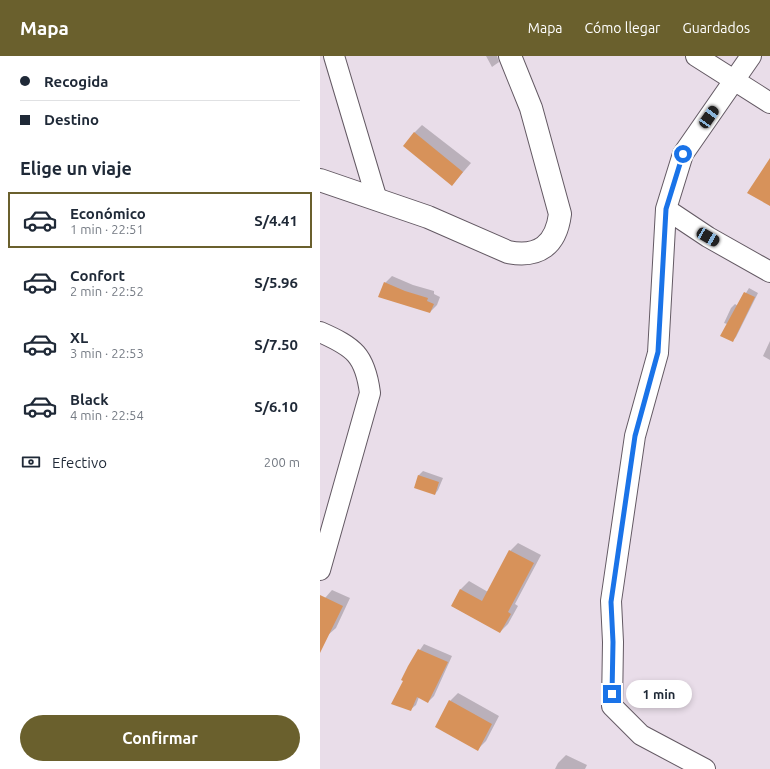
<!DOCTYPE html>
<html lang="es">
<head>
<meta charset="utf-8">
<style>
  :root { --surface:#fff; --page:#f2f2f3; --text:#1f2937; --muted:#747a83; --line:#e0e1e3; --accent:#6a602d }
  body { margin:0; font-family:Ubuntu,sans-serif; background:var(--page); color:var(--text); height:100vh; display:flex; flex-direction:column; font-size:15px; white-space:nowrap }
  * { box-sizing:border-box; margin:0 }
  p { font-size:13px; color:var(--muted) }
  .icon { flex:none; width:22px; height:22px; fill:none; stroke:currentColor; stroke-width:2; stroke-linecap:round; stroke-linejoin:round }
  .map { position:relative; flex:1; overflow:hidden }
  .details { display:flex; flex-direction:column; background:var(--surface); width:320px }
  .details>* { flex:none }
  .banner { display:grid; align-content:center; height:88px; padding:0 20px; background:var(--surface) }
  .end { position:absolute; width:18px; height:18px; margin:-9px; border:5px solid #1a73e8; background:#fff; box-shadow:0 0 0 2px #fff }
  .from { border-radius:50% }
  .bubble { position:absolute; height:28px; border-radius:14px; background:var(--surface); box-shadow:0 2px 6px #0003; font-size:13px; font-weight:700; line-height:28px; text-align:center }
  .car { position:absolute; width:12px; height:24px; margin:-12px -6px; border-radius:5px; box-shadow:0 0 3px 1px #0007; background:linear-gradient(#222 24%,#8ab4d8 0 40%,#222 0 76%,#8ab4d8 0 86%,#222 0) }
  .banner b { display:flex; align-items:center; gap:14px; height:38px; font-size:15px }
  .banner b+b { border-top:1px solid var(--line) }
  .banner i { width:10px; height:10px; background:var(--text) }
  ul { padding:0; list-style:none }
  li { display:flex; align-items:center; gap:12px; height:56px; margin:0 8px 6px; padding:0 12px; border:2px solid transparent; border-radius:0px }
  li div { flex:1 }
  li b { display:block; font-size:15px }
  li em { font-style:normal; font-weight:700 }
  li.selected { border-color:var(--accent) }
  li>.icon { width:36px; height:36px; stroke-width:1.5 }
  h2 { padding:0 20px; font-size:18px; line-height:48px }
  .pay { display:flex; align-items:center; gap:10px; height:44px; padding:0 20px; font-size:15px }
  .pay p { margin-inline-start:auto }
  .cta { display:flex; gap:8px; margin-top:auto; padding:8px 20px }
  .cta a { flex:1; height:46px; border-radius:24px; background:var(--accent); color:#fff; font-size:16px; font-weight:700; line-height:46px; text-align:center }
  header { display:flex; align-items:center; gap:24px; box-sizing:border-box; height:56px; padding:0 20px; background:var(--accent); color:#fff }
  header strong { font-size:19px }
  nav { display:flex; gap:22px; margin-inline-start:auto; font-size:14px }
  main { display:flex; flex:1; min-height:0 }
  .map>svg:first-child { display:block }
</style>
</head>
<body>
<header>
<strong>Mapa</strong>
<nav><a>Mapa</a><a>Cómo llegar</a><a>Guardados</a></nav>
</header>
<main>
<section class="details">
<div class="banner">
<b><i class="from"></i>Recogida</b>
<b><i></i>Destino</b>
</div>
<h2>Elige un viaje</h2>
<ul>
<li class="selected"><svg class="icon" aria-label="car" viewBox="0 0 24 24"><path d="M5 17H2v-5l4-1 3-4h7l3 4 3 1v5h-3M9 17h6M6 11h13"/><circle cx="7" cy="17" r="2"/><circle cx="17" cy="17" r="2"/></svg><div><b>Económico</b><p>1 min · 22:51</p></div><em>S/4.41</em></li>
<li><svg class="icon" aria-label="car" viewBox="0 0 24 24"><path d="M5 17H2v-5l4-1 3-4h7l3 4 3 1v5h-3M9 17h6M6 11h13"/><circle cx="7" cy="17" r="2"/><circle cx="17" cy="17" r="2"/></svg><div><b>Confort</b><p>2 min · 22:52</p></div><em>S/5.96</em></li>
<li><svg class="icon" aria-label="car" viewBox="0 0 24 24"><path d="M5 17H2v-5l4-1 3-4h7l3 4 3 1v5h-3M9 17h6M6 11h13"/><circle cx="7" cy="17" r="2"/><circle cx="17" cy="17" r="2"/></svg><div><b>XL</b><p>3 min · 22:53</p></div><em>S/7.50</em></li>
<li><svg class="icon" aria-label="car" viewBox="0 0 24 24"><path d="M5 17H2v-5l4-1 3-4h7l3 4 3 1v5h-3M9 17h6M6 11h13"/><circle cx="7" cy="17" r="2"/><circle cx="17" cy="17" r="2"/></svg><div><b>Black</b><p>4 min · 22:54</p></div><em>S/6.10</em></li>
</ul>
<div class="pay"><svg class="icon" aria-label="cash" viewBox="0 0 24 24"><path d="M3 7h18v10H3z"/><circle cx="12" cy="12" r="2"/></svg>Efectivo<p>200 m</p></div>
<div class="cta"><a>Confirmar</a></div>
</section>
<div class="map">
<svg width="450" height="713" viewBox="0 0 450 713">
  <rect width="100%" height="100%" fill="#e9dde9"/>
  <!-- shadow -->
  <path fill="#0003" d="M 166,0 L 177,0 L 179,6 L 172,11 Z
    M 102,69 L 151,107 L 132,129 L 94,77 Z
    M 72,220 L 93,229 L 114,235 L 114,238 L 120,241 L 117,249 L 110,256 L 65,227 Z
    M 429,232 L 438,237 L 416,281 L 412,285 L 407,268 L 404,267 L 411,252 L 415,248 L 418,250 Z
    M 450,285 L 450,304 L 443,300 Z
    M 103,415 L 123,422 L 118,434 L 115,438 L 95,431 L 99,419 Z
    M 198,487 L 221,499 L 195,548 L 198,550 L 188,568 L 180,576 L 132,550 L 141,533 L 149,525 L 168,536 L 190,495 Z
    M 12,534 L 30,542 L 16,572 L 8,579 L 0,575 L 0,550 L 5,542 Z
    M 104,588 L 132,600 L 114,640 L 108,646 L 99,641 L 96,649 L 90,654 L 84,624 L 89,610 Z
    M 138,637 L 179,660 L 166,685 L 158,693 L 130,645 Z
    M 246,699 L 267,709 L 265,713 L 235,713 L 238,707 Z"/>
  <!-- building -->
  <path fill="#d7925a" d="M 94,76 L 143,116 L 132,130 L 83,90 Z
    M 450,102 L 450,150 L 427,137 Z
    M 64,226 L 85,235 L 108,242 L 107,245 L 114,248 L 110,257 L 58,241 Z
    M 424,236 L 435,241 L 413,286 L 400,280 Z
    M 98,419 L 119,426 L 115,439 L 94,432 Z
    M 189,494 L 214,507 L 188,556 L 191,558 L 180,577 L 131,550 L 140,533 L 162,545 Z
    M 0,539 L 23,550 L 0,597 Z
    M 98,593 L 128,606 L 108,647 L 97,641 L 91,655 L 71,648 L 83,625 L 81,624 L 88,610 Z
    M 129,644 L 172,668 L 158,695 L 115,671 Z"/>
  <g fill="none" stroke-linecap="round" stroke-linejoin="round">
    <defs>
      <path id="minor" d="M 14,0 L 57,144
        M 376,0 L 450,47
        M 346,153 L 388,181 L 450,216
        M 0,276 C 34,291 45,299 50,337 L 0,514
        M 385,713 L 321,679 L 292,650 L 293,586 L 291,545 L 315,380 L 338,297 L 346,153 L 363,98 L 431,0"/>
      <path id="tertiary" d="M 0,124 L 108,161 L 188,196 C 219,202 236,189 240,158 L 211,52 L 190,0"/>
    </defs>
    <!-- minor casing -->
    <use href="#minor" stroke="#635963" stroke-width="22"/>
    <!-- tertiary casing -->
    <use href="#tertiary" stroke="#635963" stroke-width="24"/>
    <!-- minor -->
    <use href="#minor" stroke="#fff" stroke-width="20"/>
    <!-- tertiary -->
    <use href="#tertiary" stroke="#fff" stroke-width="22"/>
  </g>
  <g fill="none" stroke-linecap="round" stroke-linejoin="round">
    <!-- route -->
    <path stroke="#1a73e8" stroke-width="5" d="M 292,638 L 293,586 L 291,546 L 315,380 L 338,296 L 346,153 L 363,98"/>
  </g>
</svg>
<i class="end from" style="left:363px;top:98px"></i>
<i class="end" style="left:292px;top:638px"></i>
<div class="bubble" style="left:306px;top:624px;width:66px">1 min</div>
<i class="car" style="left:389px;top:61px;rotate:35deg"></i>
<i class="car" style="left:388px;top:181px;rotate:120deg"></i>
</div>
</main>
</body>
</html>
